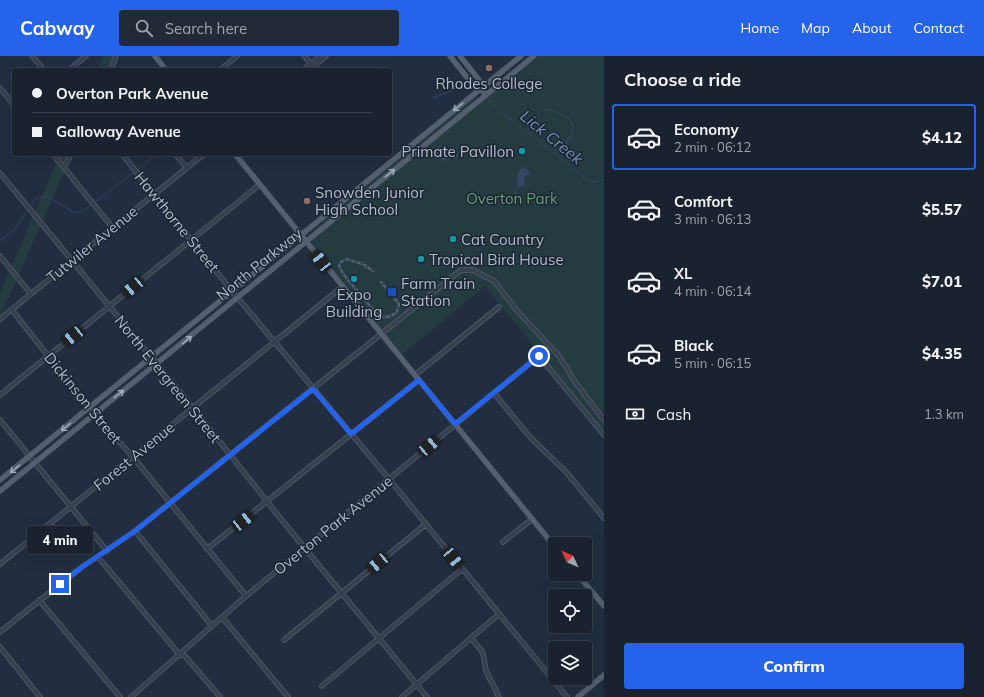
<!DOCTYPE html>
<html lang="en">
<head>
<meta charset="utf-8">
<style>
  :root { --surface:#1a222f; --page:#232a37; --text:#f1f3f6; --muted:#9fa4aa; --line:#383f4b; --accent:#2563eb }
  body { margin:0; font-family:Mulish,sans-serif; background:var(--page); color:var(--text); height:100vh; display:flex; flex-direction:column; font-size:15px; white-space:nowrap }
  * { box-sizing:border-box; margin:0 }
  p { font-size:13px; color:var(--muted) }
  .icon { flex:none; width:22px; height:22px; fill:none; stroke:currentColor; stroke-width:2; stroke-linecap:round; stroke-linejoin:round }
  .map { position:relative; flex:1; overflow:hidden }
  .panel { display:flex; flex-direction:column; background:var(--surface); width:380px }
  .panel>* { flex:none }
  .hud { position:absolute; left:12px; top:12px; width:380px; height:88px; border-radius:4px; box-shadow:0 4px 16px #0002,0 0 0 1px var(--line); display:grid; align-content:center; height:88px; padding:0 20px; background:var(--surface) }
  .needle { width:26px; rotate:314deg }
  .buttons { position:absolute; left:548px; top:481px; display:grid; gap:8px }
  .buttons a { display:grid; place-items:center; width:44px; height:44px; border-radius:4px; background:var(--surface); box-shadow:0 4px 16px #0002,0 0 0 1px var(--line); font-size:20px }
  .end { position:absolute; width:18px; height:18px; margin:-9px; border:5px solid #2563eb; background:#fff; box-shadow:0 0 0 2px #fff }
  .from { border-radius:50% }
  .bubble { position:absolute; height:28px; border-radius:4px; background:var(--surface); box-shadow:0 4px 16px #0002,0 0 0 1px var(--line); font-size:13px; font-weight:800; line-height:28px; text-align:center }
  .car { position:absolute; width:12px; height:24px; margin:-12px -6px; border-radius:5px; box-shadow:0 0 3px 1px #0007; background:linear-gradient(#222 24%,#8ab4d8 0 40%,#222 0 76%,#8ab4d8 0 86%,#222 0) }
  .hud b { display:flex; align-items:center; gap:14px; height:38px; font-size:15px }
  .hud b+b { border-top:1px solid var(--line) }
  .hud i { width:10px; height:10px; background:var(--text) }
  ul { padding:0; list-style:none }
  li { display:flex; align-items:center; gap:12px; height:66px; margin:0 8px 6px; padding:0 12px; border:2px solid transparent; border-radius:4px }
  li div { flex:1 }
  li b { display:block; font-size:15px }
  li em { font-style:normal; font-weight:800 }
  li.current { border-color:var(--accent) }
  li>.icon { width:36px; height:36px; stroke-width:1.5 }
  h2 { padding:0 20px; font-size:18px; line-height:48px }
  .pay { display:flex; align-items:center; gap:10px; height:44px; padding:0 20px; font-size:15px }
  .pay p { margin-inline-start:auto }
  .primary-button { display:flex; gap:8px; margin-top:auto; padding:8px 20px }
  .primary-button a { flex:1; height:46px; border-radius:4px; background:var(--accent); color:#fff; font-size:16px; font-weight:800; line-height:46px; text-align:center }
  header { display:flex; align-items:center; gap:24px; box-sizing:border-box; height:56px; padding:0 20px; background:var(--accent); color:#fff }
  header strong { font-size:19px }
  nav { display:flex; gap:22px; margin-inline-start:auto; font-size:14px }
  .search { width:280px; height:36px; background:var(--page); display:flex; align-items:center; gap:10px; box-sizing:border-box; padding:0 14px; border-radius:4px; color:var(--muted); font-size:15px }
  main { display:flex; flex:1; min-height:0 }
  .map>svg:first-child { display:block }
</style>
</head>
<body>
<header>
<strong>Cabway</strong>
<div class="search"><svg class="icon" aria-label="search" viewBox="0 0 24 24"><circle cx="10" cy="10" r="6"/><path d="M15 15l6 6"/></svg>Search here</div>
<nav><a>Home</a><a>Map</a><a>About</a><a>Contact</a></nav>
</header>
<main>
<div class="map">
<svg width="604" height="641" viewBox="0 0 604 641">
  <rect width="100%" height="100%" fill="#222e3f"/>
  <!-- green -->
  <path fill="#243c40" d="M 103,0 L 115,0 L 109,14 L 97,14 Z
    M 539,0 L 604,0 L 604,377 L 485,230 L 401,300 L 311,187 L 313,184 Z
    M 476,40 L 477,41 L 460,58 L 308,181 L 325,163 Z
    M 60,98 L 72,98 L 0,261 L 0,237 Z"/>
  <!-- water -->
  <path fill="#334666" d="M 440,90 L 448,94 L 450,98 L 458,98 L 458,101 L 456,103 L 450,102 L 442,105 L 436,98 L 437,92 Z
    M 522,111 L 528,114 L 530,118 L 525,120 L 524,129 L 514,133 L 517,139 L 519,139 L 516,145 L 517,141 L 513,134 L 517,131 L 518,117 Z"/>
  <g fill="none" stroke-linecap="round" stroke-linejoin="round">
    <!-- stream -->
    <path stroke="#334666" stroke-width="1" d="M 433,42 L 465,29
      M 488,45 L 588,124 L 594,126 L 604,123
      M 536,61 L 543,53 C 554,54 568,59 573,69 C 575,81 564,90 557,98
      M 138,113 L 152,102
      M 96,145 L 134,116
      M 30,150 L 36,143 L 46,140 L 75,157 L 82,155 L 90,150
      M 0,185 L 15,173 L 27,155"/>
    <defs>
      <path id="minor" d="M 32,0 L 44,14
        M 304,0 L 312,9
        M 69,14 L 86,0
        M 111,14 L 116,0
        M 220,14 L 237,0
        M 303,14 L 320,0
        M 310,14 L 326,0
        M 0,32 L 14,49
        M 53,98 L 112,171
        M 122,98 L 232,235 L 389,423 L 567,641
        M 175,98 L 187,112
        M 57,104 L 60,98
        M 64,112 L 71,98
        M 0,117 L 193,352 L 285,468 L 427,641
        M 0,200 L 31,238
        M 12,254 L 89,352 L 133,401 L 246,540
        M 0,263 L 204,98
        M 415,319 L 499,251
        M 494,337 L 529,380 L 568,418 L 604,462
        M 0,339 L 259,129
        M 0,364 L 107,495
        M 135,475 L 212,570
        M 503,486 L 532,463
        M 207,493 L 419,324
        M 98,501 L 179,598 L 185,600 L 220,641
        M 0,508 L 342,231
        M 39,544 L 120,641
        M 222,561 L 288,641
        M 0,576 L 82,511 L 135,475 L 461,214 L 473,214 L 494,225 L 519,257 L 560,301 L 575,326 L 604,364
        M 471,582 L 483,597 L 486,615 L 499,641
        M 284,584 L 426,468
        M 0,591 L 40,641
        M 322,630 L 462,513
        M 131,641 L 246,540 L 539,300 L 604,379
        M 402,641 L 499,558"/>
      <path id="major" d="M 155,0 L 166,14
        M 450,0 L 473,29 L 478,30 L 486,39
        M 460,0 L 479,24 L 478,30
        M 235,98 L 555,491
        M 0,424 L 521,0
        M 0,435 L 534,0
        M 577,518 L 604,550
        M 578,641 L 604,619"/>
    </defs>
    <!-- minor casing -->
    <use href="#minor" stroke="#545e6d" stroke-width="5.5"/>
    <!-- major casing -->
    <use href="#major" stroke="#3f4958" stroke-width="6"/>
    <!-- minor -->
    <use href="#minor" stroke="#36404f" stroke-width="4"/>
    <!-- major -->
    <use href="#major" stroke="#545f6f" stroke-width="5"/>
    <defs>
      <path id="rail" d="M 373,215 L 363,208 L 346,203 L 341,206 L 339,210 L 344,219 L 374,255 C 381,262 389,263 397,256 L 399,248 L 381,226"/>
    </defs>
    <!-- rail casing -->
    <use href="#rail" stroke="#586476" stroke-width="2.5"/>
    <!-- rail -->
    <use href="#rail" stroke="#1b2534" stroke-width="1" stroke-dasharray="3" stroke-linecap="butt"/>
  </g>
  <!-- one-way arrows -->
  <defs><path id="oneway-shaft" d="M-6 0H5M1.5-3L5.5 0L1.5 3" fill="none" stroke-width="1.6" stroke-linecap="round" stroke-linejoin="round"/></defs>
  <g stroke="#9fa9b8">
    <use href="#oneway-shaft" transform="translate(458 51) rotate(141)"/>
    <use href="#oneway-shaft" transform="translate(390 117) rotate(-39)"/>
    <use href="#oneway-shaft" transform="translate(187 284) rotate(-40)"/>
    <use href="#oneway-shaft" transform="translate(119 338) rotate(-38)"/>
    <use href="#oneway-shaft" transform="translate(66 371) rotate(141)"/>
    <use href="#oneway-shaft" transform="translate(15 413) rotate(141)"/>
  </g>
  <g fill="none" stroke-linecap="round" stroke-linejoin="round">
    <!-- route -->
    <path stroke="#2563eb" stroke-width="5" d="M 60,528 L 82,511 L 135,475 L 313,333 L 351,378 L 419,324 L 455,368 L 539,300"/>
  </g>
  <!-- markers -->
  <g fill="#8d6e63" stroke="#1b2534" stroke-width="1.5">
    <circle cx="489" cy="12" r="4"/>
    <circle cx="307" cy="145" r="4"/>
  </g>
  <g fill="#0f9aa8" stroke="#1b2534" stroke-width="1.5">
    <circle cx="522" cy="95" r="4"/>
    <circle cx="453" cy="183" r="4"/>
    <circle cx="421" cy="203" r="4"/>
    <circle cx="354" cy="223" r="4"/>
  </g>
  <rect fill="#1a4fb4" stroke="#1b2534" stroke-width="1.5" x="387" y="231" width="10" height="10" rx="2"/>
  <g text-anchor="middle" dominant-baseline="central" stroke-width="3" stroke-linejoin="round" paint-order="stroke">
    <!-- poi labels -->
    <g font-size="15" fill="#b2bbca" stroke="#1b2534" text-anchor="start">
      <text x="489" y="27" text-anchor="middle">Rhodes College</text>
      <text x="514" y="95" text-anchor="end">Primate Pavillon</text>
      <text x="315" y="136">Snowden Junior<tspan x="315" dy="17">High School</tspan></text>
      <text x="461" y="183">Cat Country</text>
      <text x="429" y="203">Tropical Bird House</text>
      <text x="401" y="227">Farm Train<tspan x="401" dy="17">Station</tspan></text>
      <text x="354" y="238" text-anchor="middle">Expo<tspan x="354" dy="17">Building</tspan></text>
    </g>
    <!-- park labels -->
    <g font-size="15" fill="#689d75" stroke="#1b2534">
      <text x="512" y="142">Overton Park</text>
    </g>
    <!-- street labels -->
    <g font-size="15" fill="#b2bbca" stroke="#1b2534">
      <text transform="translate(177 166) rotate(51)">Hawthorne Street</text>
      <text transform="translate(92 188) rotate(-39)">Tutwiler Avenue</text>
      <text transform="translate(259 208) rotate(-39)">North Parkway</text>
      <text transform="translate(168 323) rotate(51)">North Evergreen Street</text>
      <text transform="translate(83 342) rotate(51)">Dickinson Street</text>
      <text transform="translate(134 400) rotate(-39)">Forest Avenue</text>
      <text transform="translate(333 469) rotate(-39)">Overton Park Avenue</text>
    </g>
    <!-- water labels -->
    <g font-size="16" font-style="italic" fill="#788fb4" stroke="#1b2534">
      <text transform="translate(552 81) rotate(39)">Lick Creek</text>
    </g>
  </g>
</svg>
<div class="buttons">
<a><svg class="needle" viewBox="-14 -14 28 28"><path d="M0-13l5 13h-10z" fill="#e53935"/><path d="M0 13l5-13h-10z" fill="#9fa4aa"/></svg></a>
<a><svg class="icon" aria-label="locate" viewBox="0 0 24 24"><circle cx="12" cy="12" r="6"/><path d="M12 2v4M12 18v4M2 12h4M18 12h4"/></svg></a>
<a><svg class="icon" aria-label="layers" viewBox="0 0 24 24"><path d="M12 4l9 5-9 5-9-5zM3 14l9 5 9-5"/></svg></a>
</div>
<i class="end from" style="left:539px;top:300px"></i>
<i class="end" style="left:60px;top:528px"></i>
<div class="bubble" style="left:27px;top:470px;width:66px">4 min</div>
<i class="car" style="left:321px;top:205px;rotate:322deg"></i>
<i class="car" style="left:133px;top:231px;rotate:230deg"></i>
<i class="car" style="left:73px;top:280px;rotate:231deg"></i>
<i class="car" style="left:429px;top:390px;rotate:50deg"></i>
<i class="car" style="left:243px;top:465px;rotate:52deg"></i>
<i class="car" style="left:453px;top:502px;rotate:141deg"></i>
<i class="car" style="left:378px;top:507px;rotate:230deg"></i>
<div class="hud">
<b><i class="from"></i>Overton Park Avenue</b>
<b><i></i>Galloway Avenue</b>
</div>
</div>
<section class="panel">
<h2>Choose a ride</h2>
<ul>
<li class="current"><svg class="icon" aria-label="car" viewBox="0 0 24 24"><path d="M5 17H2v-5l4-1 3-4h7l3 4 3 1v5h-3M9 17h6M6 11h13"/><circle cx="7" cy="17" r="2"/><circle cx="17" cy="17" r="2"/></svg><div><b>Economy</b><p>2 min · 06:12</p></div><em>$4.12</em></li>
<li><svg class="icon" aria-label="car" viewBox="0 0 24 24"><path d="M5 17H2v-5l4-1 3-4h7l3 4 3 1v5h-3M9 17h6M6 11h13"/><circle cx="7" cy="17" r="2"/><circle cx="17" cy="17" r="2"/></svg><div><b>Comfort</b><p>3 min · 06:13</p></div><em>$5.57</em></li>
<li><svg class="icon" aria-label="car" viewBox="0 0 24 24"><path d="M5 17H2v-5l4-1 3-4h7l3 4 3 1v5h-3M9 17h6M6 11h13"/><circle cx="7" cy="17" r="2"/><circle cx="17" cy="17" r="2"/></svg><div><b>XL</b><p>4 min · 06:14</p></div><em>$7.01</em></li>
<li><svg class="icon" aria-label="car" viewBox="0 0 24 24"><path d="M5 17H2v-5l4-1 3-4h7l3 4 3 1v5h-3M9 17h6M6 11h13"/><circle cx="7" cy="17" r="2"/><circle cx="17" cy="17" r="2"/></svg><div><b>Black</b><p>5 min · 06:15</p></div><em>$4.35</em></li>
</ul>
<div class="pay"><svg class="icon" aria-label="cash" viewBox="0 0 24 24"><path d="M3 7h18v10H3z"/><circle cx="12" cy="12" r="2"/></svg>Cash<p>1.3 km</p></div>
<div class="primary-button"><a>Confirm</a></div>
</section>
</main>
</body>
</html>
